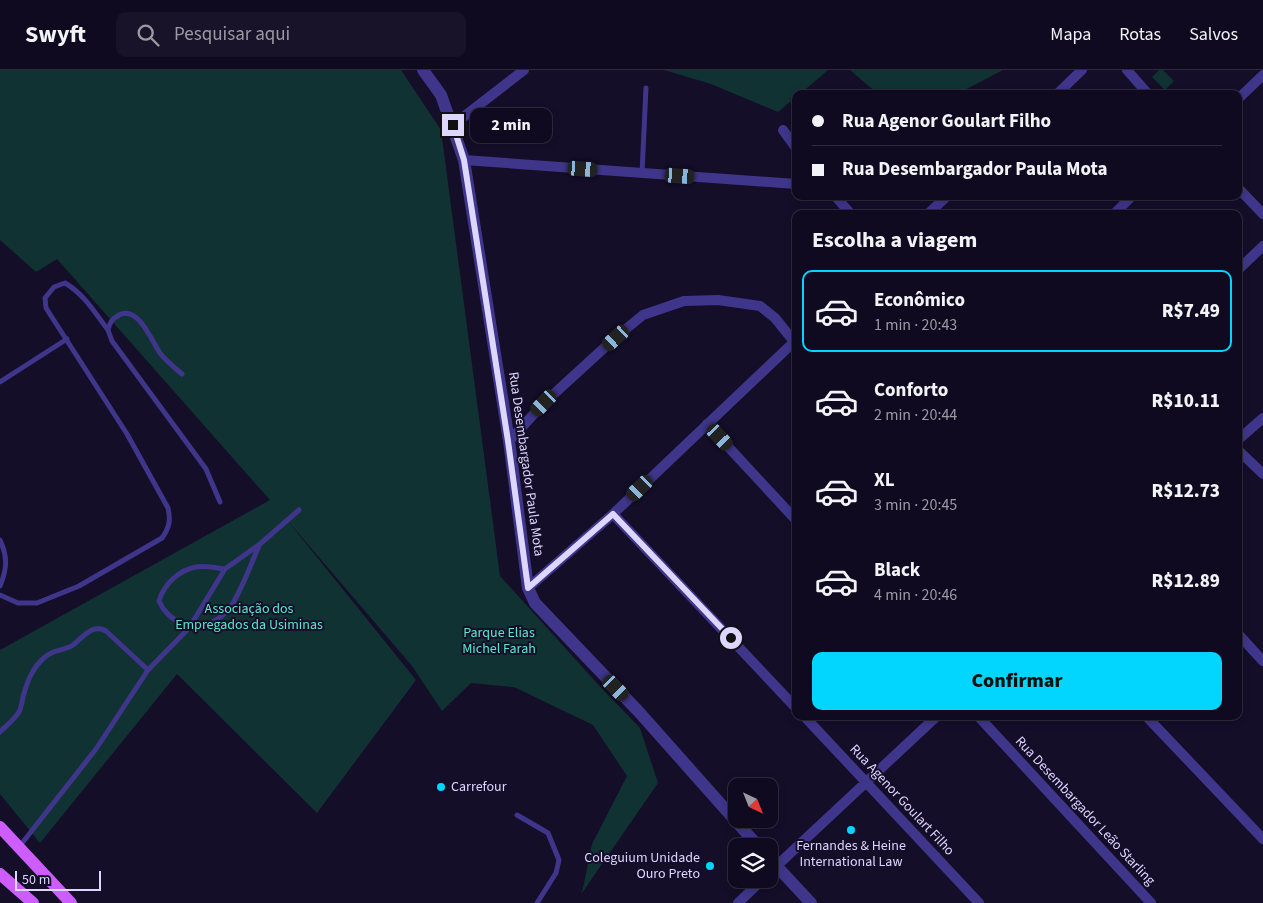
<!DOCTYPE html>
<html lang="pt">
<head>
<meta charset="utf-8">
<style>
  :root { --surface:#0f0a1f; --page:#181328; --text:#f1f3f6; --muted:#9b9aa4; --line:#2f2b3d; --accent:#02d6ff }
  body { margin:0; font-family:"Source Sans 3",sans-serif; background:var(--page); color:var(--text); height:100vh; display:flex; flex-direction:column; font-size:19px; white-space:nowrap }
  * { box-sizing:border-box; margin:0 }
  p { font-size:16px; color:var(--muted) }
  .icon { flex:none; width:28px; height:28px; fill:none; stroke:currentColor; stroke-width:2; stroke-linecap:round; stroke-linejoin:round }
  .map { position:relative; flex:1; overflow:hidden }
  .drawer { position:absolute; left:792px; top:140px; width:450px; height:510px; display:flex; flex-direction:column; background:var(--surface); border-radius:10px; box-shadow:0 2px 8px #0003,0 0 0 1px var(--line) }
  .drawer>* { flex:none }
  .hud { position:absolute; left:792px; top:20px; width:450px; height:110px; border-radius:10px; box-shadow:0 2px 8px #0003,0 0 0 1px var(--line); display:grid; align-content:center; height:110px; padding:0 20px; background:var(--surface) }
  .needle { width:32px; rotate:137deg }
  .tools { position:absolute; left:728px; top:708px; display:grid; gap:10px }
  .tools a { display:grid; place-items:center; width:50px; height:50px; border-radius:10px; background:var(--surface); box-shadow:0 2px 8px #0003,0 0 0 1px var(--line); font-size:25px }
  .scale { position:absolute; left:15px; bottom:12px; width:86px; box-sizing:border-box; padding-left:5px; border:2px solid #ddd6ff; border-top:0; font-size:14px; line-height:18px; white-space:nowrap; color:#ddd6ff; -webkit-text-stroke:4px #140e29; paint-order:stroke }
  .end { position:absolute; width:22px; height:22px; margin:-11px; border:6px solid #ddd6ff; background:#111; box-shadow:0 0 0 2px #111 }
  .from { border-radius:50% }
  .bubble { position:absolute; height:35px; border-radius:10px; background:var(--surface); box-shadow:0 2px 8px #0003,0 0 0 1px var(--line); font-size:16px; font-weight:800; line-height:35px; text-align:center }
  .car { position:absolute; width:15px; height:30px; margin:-15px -8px; border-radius:6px; box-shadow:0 0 4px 1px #0007; background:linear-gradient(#222 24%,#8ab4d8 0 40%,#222 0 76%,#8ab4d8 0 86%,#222 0) }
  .hud b { display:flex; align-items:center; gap:18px; height:48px; font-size:19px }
  .hud b+b { border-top:1px solid var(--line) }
  .hud i { width:12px; height:12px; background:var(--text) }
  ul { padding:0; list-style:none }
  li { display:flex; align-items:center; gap:15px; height:82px; margin:0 10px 8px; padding:0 10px; border:2px solid transparent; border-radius:10px }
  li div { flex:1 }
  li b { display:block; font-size:19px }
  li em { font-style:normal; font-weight:800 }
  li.selected { border-color:var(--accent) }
  li>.icon { width:45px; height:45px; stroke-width:1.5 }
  h2 { padding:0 20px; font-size:22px; line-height:60px }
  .action { display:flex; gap:10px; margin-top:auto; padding:10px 20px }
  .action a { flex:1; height:58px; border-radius:10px; background:var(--accent); color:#111; font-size:20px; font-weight:800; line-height:58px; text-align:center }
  header { display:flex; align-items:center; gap:30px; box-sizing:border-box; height:70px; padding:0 25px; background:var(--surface); border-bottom:1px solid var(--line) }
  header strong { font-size:24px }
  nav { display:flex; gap:28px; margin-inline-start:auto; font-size:18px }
  .search { width:350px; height:45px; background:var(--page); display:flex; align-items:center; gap:12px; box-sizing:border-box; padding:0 18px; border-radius:10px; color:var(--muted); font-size:19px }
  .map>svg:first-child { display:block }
</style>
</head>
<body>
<header>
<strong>Swyft</strong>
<div class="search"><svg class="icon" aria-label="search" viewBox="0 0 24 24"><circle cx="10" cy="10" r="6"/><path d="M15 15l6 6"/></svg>Pesquisar aqui</div>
<nav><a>Mapa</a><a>Rotas</a><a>Salvos</a></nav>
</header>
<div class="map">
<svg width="1263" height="833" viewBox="0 0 1263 833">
  <rect width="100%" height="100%" fill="#140e29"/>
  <!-- green -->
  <path fill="#113233" d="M 0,0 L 401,0 L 441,60 L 500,506 L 595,611 L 640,658 L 658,713 L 582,823 L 592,774 L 627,706 L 593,655 L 514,617 L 471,613 L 442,641 L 412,596 L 287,450 L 416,610 L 317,743 L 177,604 L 40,773 L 0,724 L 0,580 L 270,430 L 57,189 L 36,202 L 0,170 Z
    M 664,0 L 828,0 L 800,24 L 796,24 L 796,27 L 778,42 L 711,14 Z
    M 850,0 L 1003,0 L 957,24 L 878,24 Z
    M 1159,0 L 1163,0 L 1174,11 L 1165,20 L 1152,7 Z"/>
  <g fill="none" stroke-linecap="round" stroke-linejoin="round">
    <!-- service -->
    <path stroke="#3f368b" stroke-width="5" d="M 642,103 L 646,18
      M 182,304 C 175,298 166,291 160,283 C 151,270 138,235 119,245 C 112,249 110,252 108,260 L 112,271 L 206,399 L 220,432
      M 0,312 L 67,269
      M 0,470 C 8,487 7,499 0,516
      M 225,499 C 216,498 205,495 196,497 C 179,500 164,514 159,531 C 164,542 170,547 180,553 C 196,563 216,553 228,540 C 239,528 252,491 259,476
      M 0,525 L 18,533 L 37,533 L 79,516 L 162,468 C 169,458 171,451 168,438 L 127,364 L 46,238 L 45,228 L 54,217 L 65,213 C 84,224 95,243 108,260
      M 0,662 C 6,656 14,650 19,642 C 21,639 22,632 23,627 C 27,612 32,598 45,587 C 54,579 64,581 73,575 C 83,567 93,553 106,561 L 148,600
      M 517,745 L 548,763 L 559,790 L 556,803 L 537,833
      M 19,777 L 96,679 L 148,600 L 189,558 L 225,499 L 260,474 L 299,440"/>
    <!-- minor -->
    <path stroke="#3f368b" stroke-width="10" d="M 1127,0 L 1148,24
      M 1057,24 L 1082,0
      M 1239,28 L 1263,5
      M 453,55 L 524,0
      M 783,60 L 796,78
      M 464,90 L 796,114
      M 1239,119 L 1263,144
      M 835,126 L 851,144
      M 928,144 L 947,126
      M 1114,144 L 1132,126
      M 1239,199 L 1263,176
      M 707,354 L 796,450
      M 1239,369 L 1263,348
      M 509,371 L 544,333 L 615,268 L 643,245 L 684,231 L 718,230 L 760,236 L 775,248 L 796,274
      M 1239,381 L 1263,404
      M 613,444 L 796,638
      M 528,518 L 613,444 L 796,270
      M 1239,565 L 1263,591
      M 804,646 L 979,833
      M 978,646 L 1151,833
      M 1146,646 L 1263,769
      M 769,803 L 937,646
      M 738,833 L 763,809"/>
    <!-- tertiary -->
    <path stroke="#3f368b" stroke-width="12" d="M 423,0 L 441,25 L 464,90 L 509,371 L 528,518 L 535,533 L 639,642 L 758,776
      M 769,788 L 811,833"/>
    <!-- primary -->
    <path stroke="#cd5dff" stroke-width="12" d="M 0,757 L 71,833
      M 0,804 L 33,833"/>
  </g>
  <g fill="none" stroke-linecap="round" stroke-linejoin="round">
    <!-- route -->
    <path stroke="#ddd6ff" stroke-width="6" d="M 453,55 L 464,90 L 508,371 L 528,518 L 613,444 L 731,568"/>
  </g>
  <!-- markers -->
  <g fill="#02d6ff" stroke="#140e29" stroke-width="2">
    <circle cx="441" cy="717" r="5"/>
    <circle cx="851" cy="760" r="5"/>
    <circle cx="710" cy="796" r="5"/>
  </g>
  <g text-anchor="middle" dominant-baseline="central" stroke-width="4" stroke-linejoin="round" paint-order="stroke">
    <!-- street labels -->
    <g font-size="14" fill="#ddd6ff" stroke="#140e29">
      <text transform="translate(526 394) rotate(82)">Rua Desembargador Paula Mota</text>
      <text transform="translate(902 730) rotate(47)">Rua Agenor Goulart Filho</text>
      <text transform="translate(1085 741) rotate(47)">Rua Desembargador Leão Starling</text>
    </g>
    <!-- park labels -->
    <g font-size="14" fill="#59e8cd" stroke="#140e29">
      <text x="249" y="539">Associação dos<tspan x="249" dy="16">Empregados da Usiminas</tspan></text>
      <text x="499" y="563">Parque Elias<tspan x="499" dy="16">Michel Farah</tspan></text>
    </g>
    <!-- poi labels -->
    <g font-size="14" fill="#ddd6ff" stroke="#140e29" text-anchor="start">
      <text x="451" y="717">Carrefour</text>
      <text x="851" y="776" text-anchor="middle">Fernandes &amp; Heine<tspan x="851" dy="16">International Law</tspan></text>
      <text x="700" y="788" text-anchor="end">Coleguium Unidade<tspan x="700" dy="16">Ouro Preto</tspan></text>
    </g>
  </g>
</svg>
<div class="tools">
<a><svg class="needle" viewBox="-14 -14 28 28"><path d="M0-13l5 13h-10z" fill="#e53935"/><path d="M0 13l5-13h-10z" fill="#9b9aa4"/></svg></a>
<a><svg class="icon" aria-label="layers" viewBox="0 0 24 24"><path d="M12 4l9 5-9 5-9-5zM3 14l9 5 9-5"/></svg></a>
</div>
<div class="scale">50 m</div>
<i class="end from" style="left:731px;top:568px"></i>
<i class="end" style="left:453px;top:55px"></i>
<div class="bubble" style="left:470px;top:38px;width:82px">2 min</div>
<i class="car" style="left:583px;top:99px;rotate:94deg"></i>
<i class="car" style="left:680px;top:106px;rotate:94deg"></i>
<i class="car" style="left:616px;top:268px;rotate:228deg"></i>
<i class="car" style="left:544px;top:333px;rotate:224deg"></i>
<i class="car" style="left:720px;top:367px;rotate:137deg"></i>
<i class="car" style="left:640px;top:418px;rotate:226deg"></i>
<i class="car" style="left:616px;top:618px;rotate:136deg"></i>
<div class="hud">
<b><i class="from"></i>Rua Agenor Goulart Filho</b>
<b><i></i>Rua Desembargador Paula Mota</b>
</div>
<section class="drawer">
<h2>Escolha a viagem</h2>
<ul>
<li class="selected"><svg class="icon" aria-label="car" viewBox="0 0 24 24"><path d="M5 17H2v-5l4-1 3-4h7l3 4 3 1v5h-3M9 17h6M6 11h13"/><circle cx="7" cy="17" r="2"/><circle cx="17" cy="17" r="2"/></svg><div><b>Econômico</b><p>1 min · 20:43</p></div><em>R$7.49</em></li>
<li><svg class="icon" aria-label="car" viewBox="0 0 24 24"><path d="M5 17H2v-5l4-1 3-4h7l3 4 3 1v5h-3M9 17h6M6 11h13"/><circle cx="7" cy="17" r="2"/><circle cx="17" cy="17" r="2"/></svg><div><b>Conforto</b><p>2 min · 20:44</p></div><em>R$10.11</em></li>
<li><svg class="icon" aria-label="car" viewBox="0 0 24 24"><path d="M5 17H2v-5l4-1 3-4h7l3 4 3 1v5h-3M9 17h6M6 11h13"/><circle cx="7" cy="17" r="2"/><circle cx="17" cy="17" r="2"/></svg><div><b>XL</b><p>3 min · 20:45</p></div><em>R$12.73</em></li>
<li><svg class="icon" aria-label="car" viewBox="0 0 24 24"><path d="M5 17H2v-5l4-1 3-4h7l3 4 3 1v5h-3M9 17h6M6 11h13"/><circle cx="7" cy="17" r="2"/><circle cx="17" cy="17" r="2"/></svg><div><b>Black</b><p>4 min · 20:46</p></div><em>R$12.89</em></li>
</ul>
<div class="action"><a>Confirmar</a></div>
</section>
</div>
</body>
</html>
